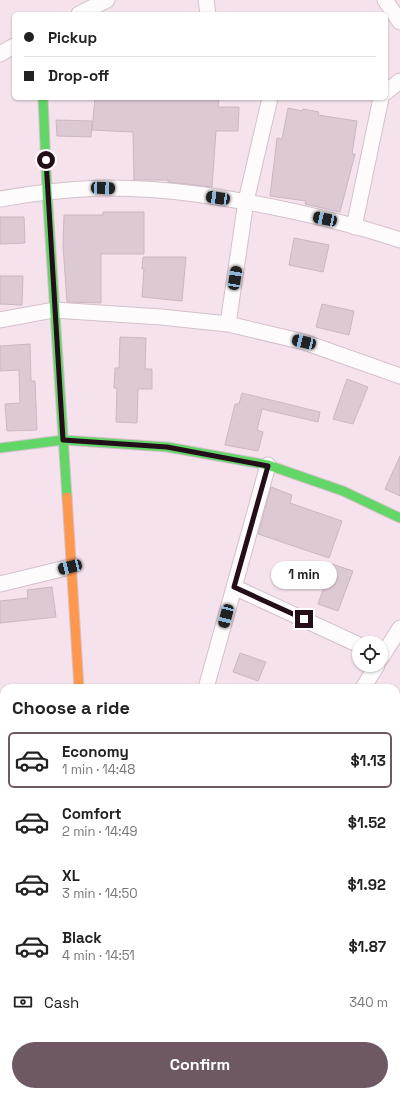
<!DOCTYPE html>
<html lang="en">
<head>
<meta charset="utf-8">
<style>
  :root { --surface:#fff; --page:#f2f2f2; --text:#222; --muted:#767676; --line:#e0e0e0; --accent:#6d5864 }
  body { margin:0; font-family:"Space Grotesk",sans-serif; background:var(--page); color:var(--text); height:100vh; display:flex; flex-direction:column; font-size:15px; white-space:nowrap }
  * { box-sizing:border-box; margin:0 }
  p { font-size:13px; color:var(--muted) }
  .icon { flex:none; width:22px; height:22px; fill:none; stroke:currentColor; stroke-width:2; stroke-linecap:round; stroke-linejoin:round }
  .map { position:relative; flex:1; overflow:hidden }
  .side { position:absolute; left:0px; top:684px; width:400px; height:412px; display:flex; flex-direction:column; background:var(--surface); border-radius:12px 12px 0 0; box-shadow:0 1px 3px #0004 }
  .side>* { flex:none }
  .hud { position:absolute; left:12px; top:12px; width:376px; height:88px; border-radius:6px; box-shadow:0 1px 3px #0004; display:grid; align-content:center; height:88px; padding:0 12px; background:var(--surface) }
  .controls { position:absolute; left:352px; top:636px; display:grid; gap:8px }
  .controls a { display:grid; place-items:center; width:36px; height:36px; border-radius:50%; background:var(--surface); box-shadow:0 1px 3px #0004; font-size:20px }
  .end { position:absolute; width:18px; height:18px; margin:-9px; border:5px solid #230e1a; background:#fff; box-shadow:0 0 0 2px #fff }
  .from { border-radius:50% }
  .bubble { position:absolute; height:28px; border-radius:14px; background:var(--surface); box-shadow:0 1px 3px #0004; font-size:13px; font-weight:600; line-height:28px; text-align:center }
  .car { position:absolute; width:12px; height:24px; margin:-12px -6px; border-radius:5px; box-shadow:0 0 3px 1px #0007; background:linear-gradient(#222 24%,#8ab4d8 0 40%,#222 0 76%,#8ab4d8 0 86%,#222 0) }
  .hud b { display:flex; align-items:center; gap:14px; height:38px; font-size:15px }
  .hud b+b { border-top:1px solid var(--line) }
  .hud i { width:10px; height:10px; background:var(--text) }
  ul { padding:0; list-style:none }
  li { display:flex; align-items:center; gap:12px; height:56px; margin:0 8px 6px; padding:0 4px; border:2px solid transparent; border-radius:6px }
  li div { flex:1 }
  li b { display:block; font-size:15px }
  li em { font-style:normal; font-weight:600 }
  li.selected { border-color:var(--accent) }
  li>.icon { width:36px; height:36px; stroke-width:1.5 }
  h2 { padding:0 12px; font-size:18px; line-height:48px }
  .pay { display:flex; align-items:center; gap:10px; height:44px; padding:0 12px; font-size:15px }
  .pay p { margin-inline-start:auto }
  .button { display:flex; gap:8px; margin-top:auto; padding:8px 12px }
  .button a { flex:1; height:46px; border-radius:24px; background:var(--accent); color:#fff; font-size:16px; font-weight:600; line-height:46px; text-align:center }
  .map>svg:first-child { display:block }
</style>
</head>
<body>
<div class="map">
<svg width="400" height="1096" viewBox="0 0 400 1096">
  <rect width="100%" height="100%" fill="#f6e2ec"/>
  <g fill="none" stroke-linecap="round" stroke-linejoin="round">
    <!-- stream -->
    <path stroke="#c99cb5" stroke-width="4" d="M 396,994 L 400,993
      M 249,1096 L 253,1092"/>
  </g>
  <!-- building -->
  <path fill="#ddc9d4" stroke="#cab7c1" d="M 95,98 L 210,98 L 219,99 L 218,107 L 239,107 L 238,131 L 216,131 L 212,187 L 168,182 L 168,180 L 134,180 L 133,132 L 92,130 Z
    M 288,108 L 302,111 L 303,109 L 319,112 L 318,115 L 357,121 L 352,154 L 355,154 L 340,212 L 305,204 L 306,201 L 270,196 L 277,138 L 282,139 Z
    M 56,120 L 92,121 L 91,137 L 57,136 Z
    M 103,212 L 144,212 L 144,254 L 101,254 L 101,303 L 67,302 L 63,246 L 64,215 L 103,215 Z
    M 0,217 L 24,217 L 25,243 L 0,244 Z
    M 294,238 L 329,245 L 323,272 L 289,265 Z
    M 143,257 L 186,257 L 182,301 L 142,297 L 144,269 L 142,269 Z
    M 0,276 L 23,276 L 22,305 L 0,304 Z
    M 322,304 L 354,311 L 349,335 L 316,327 Z
    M 120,337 L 146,338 L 145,369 L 152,369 L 152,389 L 138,389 L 137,423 L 116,422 L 117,388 L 114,388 L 115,368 L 119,368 Z
    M 30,344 L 31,381 L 35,381 L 37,430 L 7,431 L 5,404 L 20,403 L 19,370 L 0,371 L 0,346 Z
    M 347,379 L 368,387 L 353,424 L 333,419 Z
    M 242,393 L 320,412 L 318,422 L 262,409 L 257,430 L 263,432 L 258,451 L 225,445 L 235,404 L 239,404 Z
    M 400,456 L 400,496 L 385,489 Z
    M 271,487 L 292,495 L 290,503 L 342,521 L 329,558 L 258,534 Z
    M 332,564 L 353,571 L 338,611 L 318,604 Z
    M 52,587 L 56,617 L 0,623 L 0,601 L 28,598 L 27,590 Z
    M 240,653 L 266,662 L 258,681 L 233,672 Z"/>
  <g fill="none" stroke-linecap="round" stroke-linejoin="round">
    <defs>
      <path id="street" d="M 206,0 L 208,14
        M 385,0 L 400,22
        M 79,14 L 107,0
        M 0,54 L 14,46
        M 386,92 L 400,81
        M 0,199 C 34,193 68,189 102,188 C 166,187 230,198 292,211 C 328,219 365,228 400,240
        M 354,227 L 381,98
        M 0,320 L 54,310 L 161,317 L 228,324 L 304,342 L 400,376
        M 228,324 L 246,201 L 270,98
        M 0,584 L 70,567
        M 234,587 L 359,645
        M 381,658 L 400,628
        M 206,688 L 268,465
        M 363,688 L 377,665
        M 0,708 L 4,707
        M 396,781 L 400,783
        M 396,822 L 400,821
        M 0,845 L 4,855
        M 0,883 L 4,881
        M 396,914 L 400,912
        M 396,933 L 400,932
        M 0,987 L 4,991"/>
      <path id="fast" d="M 43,98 L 47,191 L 67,497
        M 0,448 L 63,440 L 167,447 L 268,465 L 343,491 L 400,518"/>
      <path id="slow" d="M 67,497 L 79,688"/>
    </defs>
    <!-- street casing -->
    <use href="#street" stroke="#d4c0cb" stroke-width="17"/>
    <!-- fast casing -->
    <use href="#fast" stroke="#d4c0cb" stroke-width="11"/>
    <!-- slow casing -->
    <use href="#slow" stroke="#d4c0cb" stroke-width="11"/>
    <!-- street -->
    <use href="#street" stroke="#fefbfc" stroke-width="15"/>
    <!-- fast -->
    <use href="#fast" stroke="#63d668" stroke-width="9"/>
    <!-- slow -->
    <use href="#slow" stroke="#ff974d" stroke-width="9"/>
  </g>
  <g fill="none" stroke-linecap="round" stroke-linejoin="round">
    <!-- route -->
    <path stroke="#230e1a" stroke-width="5" d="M 46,160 L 63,440 L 167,447 L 268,466 L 234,587 L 304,619"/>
  </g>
</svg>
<div class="controls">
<a><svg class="icon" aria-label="locate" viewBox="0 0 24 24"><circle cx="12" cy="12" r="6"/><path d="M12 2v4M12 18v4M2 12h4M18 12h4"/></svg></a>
</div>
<i class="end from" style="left:46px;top:160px"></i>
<i class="end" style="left:304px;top:619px"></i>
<div class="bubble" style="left:271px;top:561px;width:66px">1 min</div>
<i class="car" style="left:103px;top:188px;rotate:92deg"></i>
<i class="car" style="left:218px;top:198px;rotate:278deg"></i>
<i class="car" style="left:325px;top:219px;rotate:282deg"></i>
<i class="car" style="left:235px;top:278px;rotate:9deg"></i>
<i class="car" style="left:304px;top:342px;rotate:283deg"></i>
<i class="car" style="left:70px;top:567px;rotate:256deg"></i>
<i class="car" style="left:226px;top:616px;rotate:195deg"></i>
<div class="hud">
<b><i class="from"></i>Pickup</b>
<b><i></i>Drop-off</b>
</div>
<section class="side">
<h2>Choose a ride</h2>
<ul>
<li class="selected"><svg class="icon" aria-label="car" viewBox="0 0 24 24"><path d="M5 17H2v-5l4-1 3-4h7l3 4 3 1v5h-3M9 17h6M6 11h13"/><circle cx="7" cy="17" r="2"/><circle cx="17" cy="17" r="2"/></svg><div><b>Economy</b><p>1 min · 14:48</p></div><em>$1.13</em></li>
<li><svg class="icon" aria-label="car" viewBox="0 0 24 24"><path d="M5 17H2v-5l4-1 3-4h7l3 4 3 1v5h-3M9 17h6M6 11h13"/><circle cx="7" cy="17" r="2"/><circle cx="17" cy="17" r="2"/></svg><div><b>Comfort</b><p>2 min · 14:49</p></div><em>$1.52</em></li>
<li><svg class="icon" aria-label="car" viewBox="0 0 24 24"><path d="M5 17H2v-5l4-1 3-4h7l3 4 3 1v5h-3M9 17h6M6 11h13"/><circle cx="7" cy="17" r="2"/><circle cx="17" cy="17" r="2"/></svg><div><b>XL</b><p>3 min · 14:50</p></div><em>$1.92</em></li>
<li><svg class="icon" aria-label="car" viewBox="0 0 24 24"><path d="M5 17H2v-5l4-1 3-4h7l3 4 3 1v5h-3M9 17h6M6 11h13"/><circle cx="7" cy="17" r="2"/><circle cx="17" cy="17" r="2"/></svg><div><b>Black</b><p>4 min · 14:51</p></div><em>$1.87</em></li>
</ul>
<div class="pay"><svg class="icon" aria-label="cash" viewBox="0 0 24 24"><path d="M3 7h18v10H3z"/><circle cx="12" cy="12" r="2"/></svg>Cash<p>340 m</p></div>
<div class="button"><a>Confirm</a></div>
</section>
</div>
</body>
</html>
